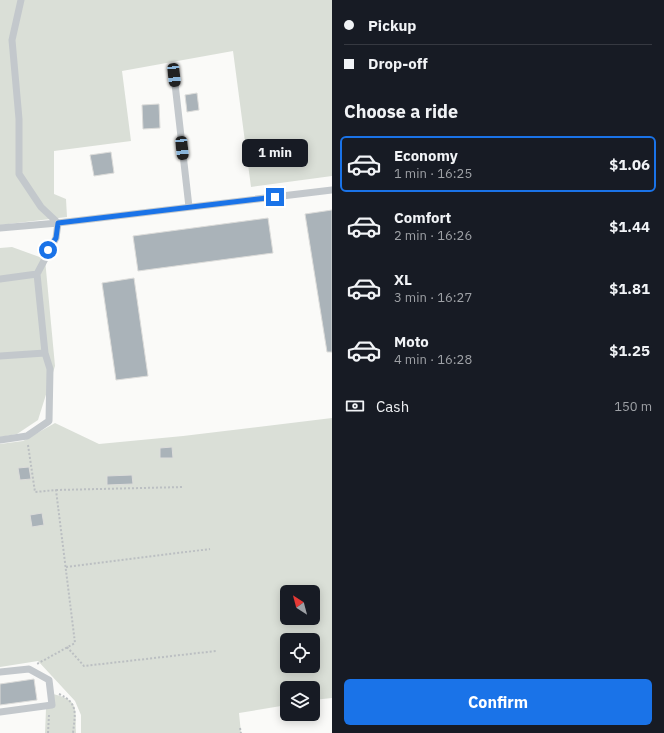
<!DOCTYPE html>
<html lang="en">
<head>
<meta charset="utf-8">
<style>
  :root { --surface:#171b24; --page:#20242c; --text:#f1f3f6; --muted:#9ea1a6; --line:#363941; --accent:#1a73e8 }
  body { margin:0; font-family:"IBM Plex Sans",sans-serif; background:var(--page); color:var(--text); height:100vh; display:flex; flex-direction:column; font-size:15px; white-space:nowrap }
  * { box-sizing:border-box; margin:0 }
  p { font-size:13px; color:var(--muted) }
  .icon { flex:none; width:22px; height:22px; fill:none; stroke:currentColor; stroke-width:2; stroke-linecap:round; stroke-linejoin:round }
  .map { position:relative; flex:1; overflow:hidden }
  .side { display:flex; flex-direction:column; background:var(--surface); width:332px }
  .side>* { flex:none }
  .banner { display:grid; align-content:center; height:88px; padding:0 12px; background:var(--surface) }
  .needle { width:26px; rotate:324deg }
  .buttons { position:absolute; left:280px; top:585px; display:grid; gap:8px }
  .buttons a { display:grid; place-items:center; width:40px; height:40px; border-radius:6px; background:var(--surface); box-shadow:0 2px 10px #0003; font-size:20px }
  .end { position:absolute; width:18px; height:18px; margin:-9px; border:5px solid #1a73e8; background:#fff; box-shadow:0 0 0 2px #fff }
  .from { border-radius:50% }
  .bubble { position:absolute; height:28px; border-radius:6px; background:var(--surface); box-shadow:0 2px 10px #0003; font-size:13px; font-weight:700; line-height:28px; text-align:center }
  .car { position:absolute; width:12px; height:24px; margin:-12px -6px; border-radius:5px; box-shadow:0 0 3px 1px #0007; background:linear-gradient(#222 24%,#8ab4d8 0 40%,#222 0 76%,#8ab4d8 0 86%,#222 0) }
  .banner b { display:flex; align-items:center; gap:14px; height:38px; font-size:15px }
  .banner b+b { border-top:1px solid var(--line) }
  .banner i { width:10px; height:10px; background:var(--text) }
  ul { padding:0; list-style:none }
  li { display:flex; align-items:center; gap:12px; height:56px; margin:0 8px 6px; padding:0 4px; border:2px solid transparent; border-radius:6px }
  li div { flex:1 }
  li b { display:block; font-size:15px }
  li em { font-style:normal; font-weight:700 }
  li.active { border-color:var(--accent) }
  li>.icon { width:36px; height:36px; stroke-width:1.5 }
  h2 { padding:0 12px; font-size:18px; line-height:48px }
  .pay { display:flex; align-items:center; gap:10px; height:44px; padding:0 12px; font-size:15px }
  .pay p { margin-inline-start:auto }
  .action { display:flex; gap:8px; margin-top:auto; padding:8px 12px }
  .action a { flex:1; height:46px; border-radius:6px; background:var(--accent); color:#fff; font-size:16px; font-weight:700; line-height:46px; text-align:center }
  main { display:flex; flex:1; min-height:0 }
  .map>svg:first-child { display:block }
</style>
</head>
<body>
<main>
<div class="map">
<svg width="332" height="733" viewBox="0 0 332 733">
  <rect width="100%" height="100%" fill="#fafaf8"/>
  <!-- green -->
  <path fill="#dadfd7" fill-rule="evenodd" d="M 0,0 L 332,0 L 332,176 L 251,187 L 233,51 L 122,71 L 131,141 L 54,151 L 54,194 L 66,199 L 67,217 L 0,225 Z
    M 12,247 L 45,259 L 55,366 L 38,420 L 17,434 L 0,437 L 0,248 Z
    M 332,418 L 332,698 L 313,700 L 313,688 L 287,688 L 287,705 L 239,713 L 241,733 L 81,733 L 81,715 L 75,701 L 38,661 L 0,667 L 0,444 L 23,441 L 55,423 L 99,444 L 183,436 ZM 287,592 L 313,592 L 313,618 L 287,618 ZM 287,640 L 313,640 L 313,666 L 287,666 Z
    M 53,694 C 80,700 75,709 76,733 L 45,733 L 46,709 Z"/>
  <!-- building -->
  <path fill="#aab3b9" stroke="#dcdcda" d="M 197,93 L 199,110 L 187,112 L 185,95 Z
    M 159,104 L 160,128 L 143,129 L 142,105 Z
    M 111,152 L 114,173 L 94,176 L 90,155 Z
    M 332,210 L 332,352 L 327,352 L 305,214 Z
    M 268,218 L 273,253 L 138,271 L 133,236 Z
    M 134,278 L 148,376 L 116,380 L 102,283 Z
    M 172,447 L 173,458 L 160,458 L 160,448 Z
    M 29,467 L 31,479 L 20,480 L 18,468 Z
    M 132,475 L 133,484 L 107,485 L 107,476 Z
    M 42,513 L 44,525 L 32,527 L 30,515 Z
    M 34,679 L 37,700 L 0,705 L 0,684 Z"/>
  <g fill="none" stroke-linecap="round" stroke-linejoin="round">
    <!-- path -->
    <path stroke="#bbbfc2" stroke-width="2" stroke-dasharray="2 2" stroke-linecap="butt" d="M 28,445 L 35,492 L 56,490 L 75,643 L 37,664
      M 56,490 L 184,487
      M 66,567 L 210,549
      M 67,647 L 84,666 L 216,651
      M 59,694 C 79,703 75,714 73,733
      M 240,728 L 241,733
      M 48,733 L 49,715"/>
    <!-- service -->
    <path stroke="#c3c8cc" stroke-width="7" d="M 21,0 L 12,40 L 19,119 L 19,174 L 41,207 L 58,223
      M 174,75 L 189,207
      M 0,228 L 58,223 L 332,190
      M 0,279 L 37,274
      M 0,356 L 45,353
      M 0,440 L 27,436 L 49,421 L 50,369 L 45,353 L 37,274 L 56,238 L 58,223
      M 0,672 L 29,669 L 49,680 L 52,705 L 0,712"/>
  </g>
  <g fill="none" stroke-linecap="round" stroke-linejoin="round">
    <!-- route -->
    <path stroke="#1a73e8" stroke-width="5" d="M 48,250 L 56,238 L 58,223 L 275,197"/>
  </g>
</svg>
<div class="buttons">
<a><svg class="needle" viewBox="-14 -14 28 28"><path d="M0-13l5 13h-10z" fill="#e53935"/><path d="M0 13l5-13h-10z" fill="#9ea1a6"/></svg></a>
<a><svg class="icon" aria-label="locate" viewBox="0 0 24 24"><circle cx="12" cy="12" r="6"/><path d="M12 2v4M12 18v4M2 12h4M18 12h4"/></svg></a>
<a><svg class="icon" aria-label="layers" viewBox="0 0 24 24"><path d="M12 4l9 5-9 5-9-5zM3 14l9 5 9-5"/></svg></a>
</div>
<i class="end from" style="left:48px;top:250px"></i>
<i class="end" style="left:275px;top:197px"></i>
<div class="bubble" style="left:242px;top:139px;width:66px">1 min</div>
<i class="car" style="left:174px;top:75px;rotate:174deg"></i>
<i class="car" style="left:182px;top:148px;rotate:174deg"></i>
</div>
<section class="side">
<div class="banner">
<b><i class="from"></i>Pickup</b>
<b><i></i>Drop-off</b>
</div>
<h2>Choose a ride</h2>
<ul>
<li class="active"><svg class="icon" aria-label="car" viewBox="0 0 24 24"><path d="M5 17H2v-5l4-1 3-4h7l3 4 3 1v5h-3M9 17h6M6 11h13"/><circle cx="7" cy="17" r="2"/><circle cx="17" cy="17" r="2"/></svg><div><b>Economy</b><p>1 min · 16:25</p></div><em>$1.06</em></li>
<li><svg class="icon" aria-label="car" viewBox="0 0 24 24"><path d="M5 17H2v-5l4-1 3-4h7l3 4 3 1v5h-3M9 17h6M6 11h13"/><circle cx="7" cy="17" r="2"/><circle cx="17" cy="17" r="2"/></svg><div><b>Comfort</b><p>2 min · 16:26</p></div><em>$1.44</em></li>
<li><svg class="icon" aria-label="car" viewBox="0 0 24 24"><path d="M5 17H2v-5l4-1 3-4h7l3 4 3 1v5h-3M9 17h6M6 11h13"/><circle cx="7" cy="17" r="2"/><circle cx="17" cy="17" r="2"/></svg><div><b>XL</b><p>3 min · 16:27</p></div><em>$1.81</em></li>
<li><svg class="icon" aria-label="car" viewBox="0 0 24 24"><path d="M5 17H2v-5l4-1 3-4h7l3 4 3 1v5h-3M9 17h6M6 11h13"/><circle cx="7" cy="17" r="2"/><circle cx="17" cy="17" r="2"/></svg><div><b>Moto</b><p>4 min · 16:28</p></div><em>$1.25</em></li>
</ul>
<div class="pay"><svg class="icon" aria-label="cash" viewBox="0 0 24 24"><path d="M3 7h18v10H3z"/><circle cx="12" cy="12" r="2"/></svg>Cash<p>150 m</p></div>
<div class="action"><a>Confirm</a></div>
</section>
</main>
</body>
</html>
